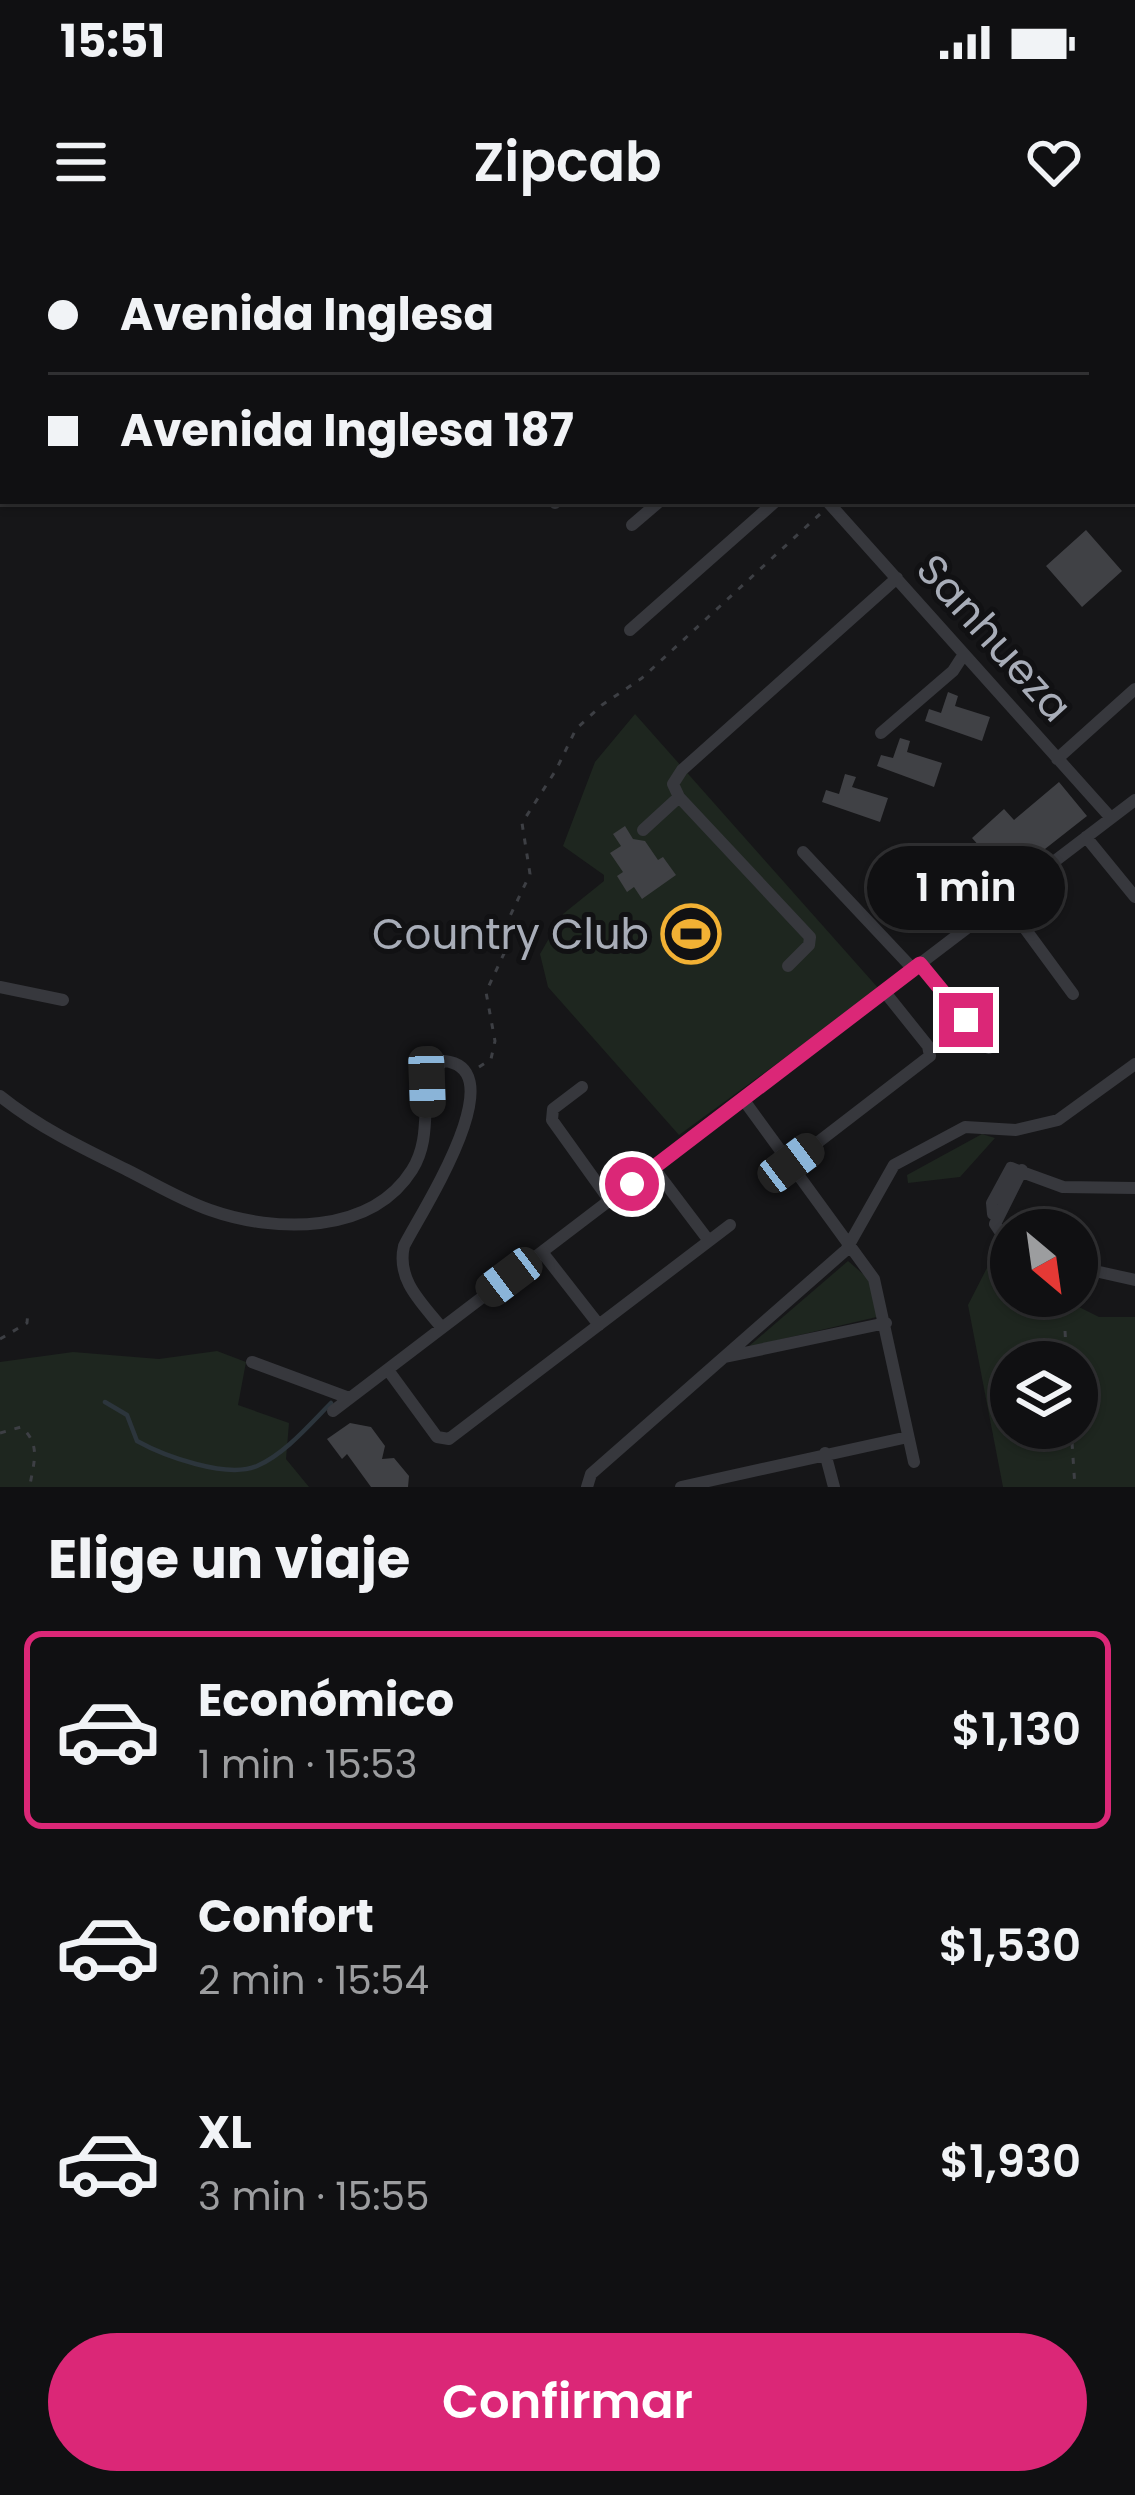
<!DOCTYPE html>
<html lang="es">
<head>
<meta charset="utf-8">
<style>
  :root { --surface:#101012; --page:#19191b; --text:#f1f3f6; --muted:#9c9d9f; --line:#303032; --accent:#db2777 }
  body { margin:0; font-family:Poppins,sans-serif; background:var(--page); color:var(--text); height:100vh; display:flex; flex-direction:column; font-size:45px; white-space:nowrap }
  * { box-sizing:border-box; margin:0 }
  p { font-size:39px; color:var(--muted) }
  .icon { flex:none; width:66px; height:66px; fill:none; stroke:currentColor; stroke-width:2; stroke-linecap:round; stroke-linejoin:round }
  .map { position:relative; height:1247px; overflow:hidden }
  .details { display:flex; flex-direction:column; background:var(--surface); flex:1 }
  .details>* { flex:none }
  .guide { position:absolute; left:0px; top:0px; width:1137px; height:264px; box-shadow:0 3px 9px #0004,0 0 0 3px var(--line); display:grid; align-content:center; height:264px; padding:0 48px; background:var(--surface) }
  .needle { width:78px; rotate:151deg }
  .fabs { position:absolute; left:990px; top:969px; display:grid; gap:24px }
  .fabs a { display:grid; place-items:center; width:108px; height:108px; border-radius:50%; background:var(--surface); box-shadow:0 3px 9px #0004,0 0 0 3px var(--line); font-size:60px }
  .end { position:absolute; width:54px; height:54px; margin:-27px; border:15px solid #db2777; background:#fff; box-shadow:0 0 0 6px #fff }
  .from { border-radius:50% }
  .bubble { position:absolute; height:84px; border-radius:42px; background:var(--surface); box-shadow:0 3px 9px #0004,0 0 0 3px var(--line); font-size:39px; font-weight:600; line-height:84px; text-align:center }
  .car { position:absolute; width:36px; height:72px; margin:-36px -18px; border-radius:15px; box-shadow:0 0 9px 3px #0007; background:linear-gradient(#222 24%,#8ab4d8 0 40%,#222 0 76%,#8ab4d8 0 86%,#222 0) }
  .guide b { display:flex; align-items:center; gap:42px; height:114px; font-size:45px }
  .guide b+b { border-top:3px solid var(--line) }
  .guide i { width:30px; height:30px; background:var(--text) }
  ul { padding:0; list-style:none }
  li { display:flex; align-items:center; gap:36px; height:198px; margin:0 24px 18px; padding:0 24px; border:6px solid transparent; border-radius:18px }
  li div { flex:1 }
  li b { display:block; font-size:45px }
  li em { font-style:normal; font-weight:600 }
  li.active { border-color:var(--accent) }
  li>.icon { width:108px; height:108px; stroke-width:1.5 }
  h2 { padding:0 48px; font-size:54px; line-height:144px }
  .primary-button { display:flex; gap:24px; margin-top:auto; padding:24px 48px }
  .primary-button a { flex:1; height:138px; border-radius:72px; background:var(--accent); color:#fff; font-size:48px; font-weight:600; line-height:138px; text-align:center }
  .status { display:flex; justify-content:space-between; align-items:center; height:84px; padding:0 60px; background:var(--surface); direction:ltr }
  .status svg { height:33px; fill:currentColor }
  header { display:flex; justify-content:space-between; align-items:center; height:156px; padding:0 48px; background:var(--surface); font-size:54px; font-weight:600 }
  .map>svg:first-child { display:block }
</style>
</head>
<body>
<div class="status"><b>15:51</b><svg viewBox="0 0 49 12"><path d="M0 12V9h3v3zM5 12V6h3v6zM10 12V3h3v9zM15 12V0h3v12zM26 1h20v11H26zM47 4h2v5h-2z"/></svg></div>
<header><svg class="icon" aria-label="menu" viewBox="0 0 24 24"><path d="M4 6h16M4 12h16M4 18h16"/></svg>Zipcab<svg class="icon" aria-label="heart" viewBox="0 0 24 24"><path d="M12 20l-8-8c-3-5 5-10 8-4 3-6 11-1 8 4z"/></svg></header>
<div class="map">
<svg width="1135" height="1247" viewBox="0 0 1135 1247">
  <rect width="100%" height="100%" fill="#161618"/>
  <!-- green -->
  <path fill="#1e261f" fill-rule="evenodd" d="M 635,474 L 879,749 L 679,895 L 548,747 L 540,714 L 563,674 L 604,641 L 604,635 L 563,606 L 595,522 Z
    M 982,894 L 995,898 L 960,937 L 908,943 L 907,935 Z
    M 848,1021 L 870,1040 L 881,1076 L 748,1107 Z
    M 990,1022 L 1011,1033 L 1011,1056 L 1057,1056 L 1099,1077 L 1135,1077 L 1135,1247 L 1003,1247 L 968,1065 ZM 1011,1122 L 1077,1122 L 1077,1188 L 1011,1188 Z
    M 217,1111 L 246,1122 L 238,1165 L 289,1183 L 286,1219 L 309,1247 L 0,1247 L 0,1122 L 73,1112 L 159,1119 Z"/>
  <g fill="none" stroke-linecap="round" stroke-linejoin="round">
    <!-- stream -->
    <path stroke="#2c353c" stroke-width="4.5" d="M 105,1162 L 127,1175 L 137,1201 C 164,1216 227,1239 257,1226 C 285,1214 310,1184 331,1163"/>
  </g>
  <!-- building -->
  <path fill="#404145" d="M 1086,290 L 1122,331 L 1082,367 L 1046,326 Z
    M 948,452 L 958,456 L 955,466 L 990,477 L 982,501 L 925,481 L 929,469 L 941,473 Z
    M 900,498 L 910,501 L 907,512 L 942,523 L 934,547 L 877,526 L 881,515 L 893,518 Z
    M 845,534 L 856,537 L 852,547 L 888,558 L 880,582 L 822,562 L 826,550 L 839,554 Z
    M 1059,542 L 1087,576 L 1008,638 L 972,598 L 1004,569 L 1014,580 Z
    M 625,586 L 633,599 L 645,601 L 658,620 L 663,617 L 676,635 L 642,659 L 634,647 L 627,652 L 617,636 L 623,632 L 610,613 L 621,606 L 613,594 Z
    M 350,1183 L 371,1187 L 385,1206 L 382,1219 L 394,1218 L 409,1236 L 408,1247 L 371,1247 L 347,1214 L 342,1219 L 327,1199 Z"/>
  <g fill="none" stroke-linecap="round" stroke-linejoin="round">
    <!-- path -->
    <path stroke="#3d3f44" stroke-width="3" stroke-dasharray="6 9" stroke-linecap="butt" d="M 479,827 L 491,819 L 495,801 L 486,752 L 508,705 L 510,676 L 530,634 L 522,583 L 556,530 L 576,489 L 602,465 L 642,438 L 820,274
      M 1065,1091 L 1067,1122
      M 0,1099 L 27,1083 L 28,1071
      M 1071,1188 L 1075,1247
      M 0,1193 L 21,1187 C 41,1204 34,1221 30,1245 L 26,1247"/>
    <!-- minor -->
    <path stroke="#37383d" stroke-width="12" d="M 179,0 L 180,3
      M 813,3 L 818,0
      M 928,3 L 932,0
      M 827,261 L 1111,578
      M 555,263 L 557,261
      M 632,285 L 660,261
      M 630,390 L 776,261
      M 881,493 L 953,431 L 964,414
      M 1057,519 L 1135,449
      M 643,590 L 679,557
      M 1086,597 L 1135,657
      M 803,612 L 913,729
      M 1004,660 L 1073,754
      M 919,724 L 989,808
      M 788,726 L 809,705 L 810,697 L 679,557 L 673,544 L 682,530 L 897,338
      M 0,747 L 63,760
      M 582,847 L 553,869 L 552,880 L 610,961
      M 0,856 C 40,888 82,908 127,930 C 155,944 181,960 210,970 C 275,993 371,995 412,930 C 432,898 421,864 430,831 L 444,821 C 517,828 418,977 404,1006 C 396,1040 422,1063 442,1088
      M 743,859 L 874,1039 L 914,1222
      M 791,923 L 930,816 L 928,806 L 884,751
      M 653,927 L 709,1001
      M 993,974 L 992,963 L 1011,928 L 1063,947 L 1135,948
      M 1011,998 L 1001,993 L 995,984 L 1022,930
      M 542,1012 L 599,1085
      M 1077,1027 L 1135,1040
      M 725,1117 L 886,1083
      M 252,1122 L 349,1158
      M 388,1130 L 437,1197 L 449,1199 L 730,985
      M 333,1171 L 1135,560
      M 825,1213 L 834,1247
      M 587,1247 L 591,1234 L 846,1010 L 894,925 L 965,887 L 1016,890 L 1058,880 L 1135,824
      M 681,1247 L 908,1197"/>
    <!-- major -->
    <path stroke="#53555c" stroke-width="16" d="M 1009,0 L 1012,3
      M 1030,0 L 1033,3
      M 1134,115 L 1135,116
      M 1134,138 L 1135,139"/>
    <defs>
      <path id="rail" d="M 1065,0 L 1067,3
        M 1134,90 L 1135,91"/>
    </defs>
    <!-- rail casing -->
    <use href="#rail" stroke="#4a4c52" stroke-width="9"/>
    <!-- rail -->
    <use href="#rail" stroke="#111113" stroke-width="4.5" stroke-dasharray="14" stroke-linecap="butt"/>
  </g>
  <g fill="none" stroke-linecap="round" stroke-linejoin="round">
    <!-- route -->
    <path stroke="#db2777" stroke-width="15" d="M 632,944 L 920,724 L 966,780"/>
  </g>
  <!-- icons -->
  <defs>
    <symbol id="stadium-ring" viewBox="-11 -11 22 22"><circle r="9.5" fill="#111113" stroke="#f2b134" stroke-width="1.5"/><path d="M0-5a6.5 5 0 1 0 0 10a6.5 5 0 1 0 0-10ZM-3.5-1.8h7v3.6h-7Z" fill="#f2b134"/></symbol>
  </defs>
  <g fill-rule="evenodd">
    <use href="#stadium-ring" x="658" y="661" width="66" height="66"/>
  </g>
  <g text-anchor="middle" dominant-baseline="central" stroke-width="10" stroke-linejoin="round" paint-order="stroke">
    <!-- street labels -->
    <g font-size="42" fill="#a8adb8" stroke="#111113">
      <text transform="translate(994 398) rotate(48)">Sanhueza</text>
    </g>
    <!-- poi labels -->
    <g font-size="42" fill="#a8adb8" stroke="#111113" text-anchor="end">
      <text x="649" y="694">Country Club</text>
    </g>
  </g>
</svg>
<div class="fabs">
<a><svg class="needle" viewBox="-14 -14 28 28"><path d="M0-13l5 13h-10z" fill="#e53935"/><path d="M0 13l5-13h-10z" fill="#9c9d9f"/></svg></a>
<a><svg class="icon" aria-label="layers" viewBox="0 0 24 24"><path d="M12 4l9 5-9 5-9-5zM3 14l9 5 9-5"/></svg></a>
</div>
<i class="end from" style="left:632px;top:944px"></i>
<i class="end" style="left:966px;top:780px"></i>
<div class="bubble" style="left:867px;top:606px;width:198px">1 min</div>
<i class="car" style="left:427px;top:842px;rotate:178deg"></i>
<i class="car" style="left:791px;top:923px;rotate:53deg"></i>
<i class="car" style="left:509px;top:1037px;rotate:233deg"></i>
<div class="guide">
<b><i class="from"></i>Avenida Inglesa</b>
<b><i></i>Avenida Inglesa 187</b>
</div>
</div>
<section class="details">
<h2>Elige un viaje</h2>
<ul>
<li class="active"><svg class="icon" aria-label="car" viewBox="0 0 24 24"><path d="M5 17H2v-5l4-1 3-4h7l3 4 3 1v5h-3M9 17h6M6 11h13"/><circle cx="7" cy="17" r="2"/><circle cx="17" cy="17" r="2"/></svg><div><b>Económico</b><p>1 min · 15:53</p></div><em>$1,130</em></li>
<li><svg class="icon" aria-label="car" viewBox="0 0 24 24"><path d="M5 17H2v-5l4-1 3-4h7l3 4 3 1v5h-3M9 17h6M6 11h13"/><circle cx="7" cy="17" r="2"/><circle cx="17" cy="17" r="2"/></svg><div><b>Confort</b><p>2 min · 15:54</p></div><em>$1,530</em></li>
<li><svg class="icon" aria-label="car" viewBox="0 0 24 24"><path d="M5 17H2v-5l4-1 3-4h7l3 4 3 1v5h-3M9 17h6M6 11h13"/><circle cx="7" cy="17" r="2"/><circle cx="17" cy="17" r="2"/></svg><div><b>XL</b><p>3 min · 15:55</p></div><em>$1,930</em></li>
</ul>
<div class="primary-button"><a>Confirmar</a></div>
</section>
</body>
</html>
